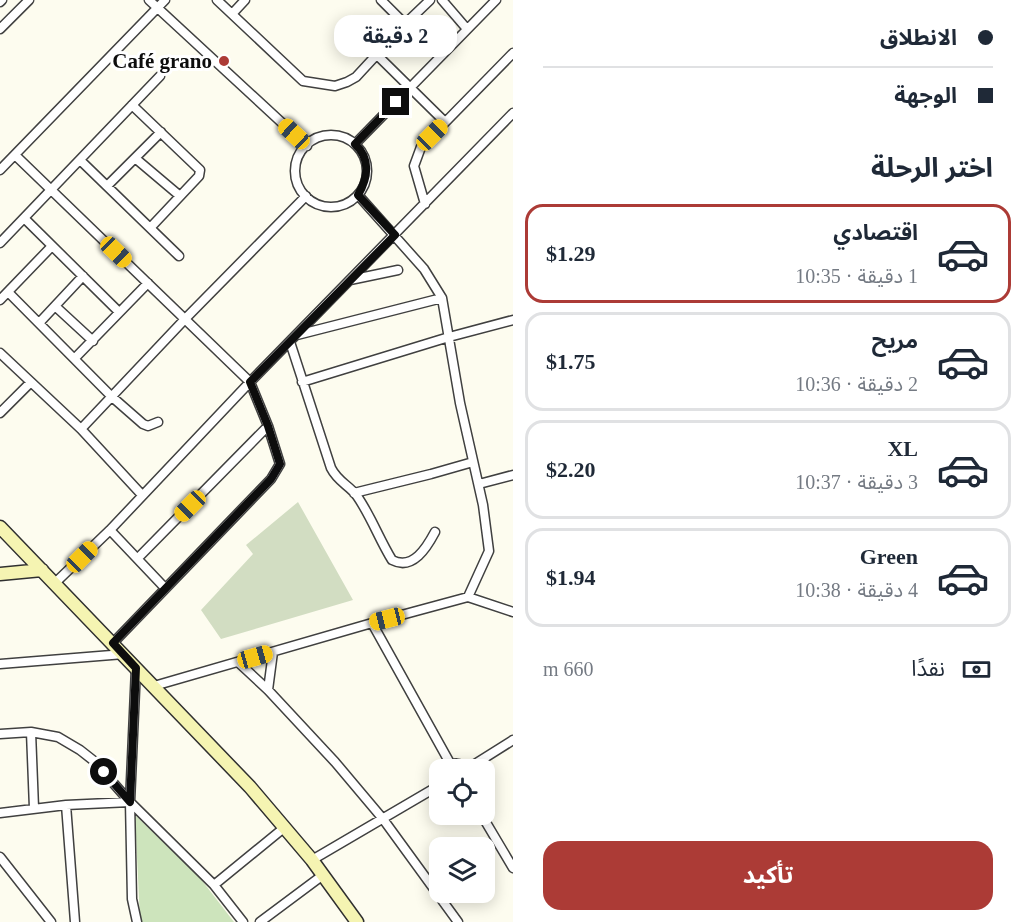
<!DOCTYPE html>
<html lang="ar">
<head>
<meta charset="utf-8">
<style>
  :root { --surface:#fff; --page:#f2f2f3; --text:#1f2937; --muted:#747a83; --line:#e0e1e3; --accent:#ac3b36 }
  body { margin:0; font-family:"Times New Roman","Noto Sans Arabic",serif; background:var(--page); color:var(--text); direction:rtl; height:100vh; display:flex; flex-direction:column; font-size:22px; white-space:nowrap }
  * { box-sizing:border-box; margin:0 }
  p { font-size:20px; color:var(--muted) }
  .icon { flex:none; width:33px; height:33px; fill:none; stroke:currentColor; stroke-width:2; stroke-linecap:round; stroke-linejoin:round }
  .map { position:relative; flex:1; overflow:hidden; direction:ltr }
  .side { display:flex; flex-direction:column; background:var(--surface); width:510px }
  .side>* { flex:none }
  .banner { display:grid; align-content:center; height:132px; padding:0 30px; background:var(--surface) }
  .buttons { position:absolute; left:429px; top:759px; display:grid; gap:12px }
  .buttons a { display:grid; place-items:center; width:66px; height:66px; border-radius:12px; background:var(--surface); box-shadow:0 3px 15px #0003; font-size:30px }
  .end { position:absolute; width:27px; height:27px; margin:-14px; border:8px solid #0d0d0d; background:#fff; box-shadow:0 0 0 3px #fff }
  .from { border-radius:50% }
  .bubble { position:absolute; height:42px; border-radius:18px; background:var(--surface); box-shadow:0 3px 15px #0003; font-size:20px; font-weight:700; line-height:42px; text-align:center; direction:rtl }
  .car { position:absolute; width:18px; height:36px; margin:-18px -9px; border-radius:8px; box-shadow:0 0 4px 2px #0007; background:linear-gradient(#f5c518 24%,#345 0 40%,#f5c518 0 76%,#345 0 86%,#f5c518 0) }
  .banner b { display:flex; align-items:center; gap:21px; height:57px; font-size:22px }
  .banner b+b { border-top:2px solid var(--line) }
  .banner i { width:15px; height:15px; background:var(--text) }
  ul { padding:0; list-style:none }
  li { display:flex; align-items:center; gap:18px; height:99px; margin:0 12px 9px; padding:0 18px; border:3px solid var(--line); border-radius:18px }
  li div { flex:1 }
  li b { display:block; font-size:22px }
  li em { font-style:normal; font-weight:700 }
  li.active { border-color:var(--accent) }
  li>.icon { width:54px; height:54px; stroke-width:1.5 }
  h2 { padding:0 30px; font-size:27px; line-height:72px }
  .pay { display:flex; align-items:center; gap:15px; height:66px; padding:0 30px; font-size:22px }
  .pay p { margin-inline-start:auto }
  .button { display:flex; gap:12px; margin-top:auto; padding:12px 30px }
  .button a { flex:1; height:69px; border-radius:18px; background:var(--accent); color:#fff; font-size:24px; font-weight:700; line-height:69px; text-align:center }
  main { display:flex; flex:1; min-height:0 }
  .map>svg:first-child { display:block }
</style>
</head>
<body>
<main>
<section class="side">
<div class="banner">
<b><i class="from"></i>الانطلاق</b>
<b><i></i>الوجهة</b>
</div>
<h2>اختر الرحلة</h2>
<ul>
<li class="active"><svg class="icon" aria-label="car" viewBox="0 0 24 24"><path d="M5 17H2v-5l4-1 3-4h7l3 4 3 1v5h-3M9 17h6M6 11h13"/><circle cx="7" cy="17" r="2"/><circle cx="17" cy="17" r="2"/></svg><div><b>اقتصادي</b><p>1 دقيقة · 10:35</p></div><em>$1.29</em></li>
<li><svg class="icon" aria-label="car" viewBox="0 0 24 24"><path d="M5 17H2v-5l4-1 3-4h7l3 4 3 1v5h-3M9 17h6M6 11h13"/><circle cx="7" cy="17" r="2"/><circle cx="17" cy="17" r="2"/></svg><div><b>مريح</b><p>2 دقيقة · 10:36</p></div><em>$1.75</em></li>
<li><svg class="icon" aria-label="car" viewBox="0 0 24 24"><path d="M5 17H2v-5l4-1 3-4h7l3 4 3 1v5h-3M9 17h6M6 11h13"/><circle cx="7" cy="17" r="2"/><circle cx="17" cy="17" r="2"/></svg><div><b>XL</b><p>3 دقيقة · 10:37</p></div><em>$2.20</em></li>
<li><svg class="icon" aria-label="car" viewBox="0 0 24 24"><path d="M5 17H2v-5l4-1 3-4h7l3 4 3 1v5h-3M9 17h6M6 11h13"/><circle cx="7" cy="17" r="2"/><circle cx="17" cy="17" r="2"/></svg><div><b>Green</b><p>4 دقيقة · 10:38</p></div><em>$1.94</em></li>
</ul>
<div class="pay"><svg class="icon" aria-label="cash" viewBox="0 0 24 24"><path d="M3 7h18v10H3z"/><circle cx="12" cy="12" r="2"/></svg>نقدًا<p>660 m</p></div>
<div class="button"><a>تأكيد</a></div>
</section>
<div class="map">
<svg width="513" height="922" viewBox="0 0 513 922">
  <rect width="100%" height="100%" fill="#fdfcef"/>
  <!-- green -->
  <path fill="#cde4bc" d="M 135,815 L 200,878 L 234,922 L 142,922 L 140,919 Z"/>
  <!-- cemetery -->
  <path fill="#d2ddc2" d="M 298,502 L 353,600 L 221,639 L 201,610 L 253,554 L 246,545 Z"/>
  <g fill="none" stroke-linecap="round" stroke-linejoin="round">
    <defs>
      <path id="street" d="M 149,0 L 307,146
        M 217,0 L 303,81 L 335,86 L 347,82 L 356,77 L 405,24 L 430,0
        M 381,0 L 405,24
        M 442,0 L 467,29
        M 0,2 L 2,0
        M 232,14 L 245,0
        M 0,29 L 29,0
        M 377,55 L 445,122
        M 132,105 L 200,170 L 199,176 L 151,227
        M295 171a36 36 0 1 1 72 0a36 36 0 1 1-72 0Z
        M 355,144 L 496,0
        M 15,155 L 250,382 L 268,426 L 280,464 L 271,479 L 113,643
        M 135,158 L 180,196
        M 80,160 L 179,256
        M 0,170 L 165,0
        M 107,186 L 161,132
        M 358,195 L 424,269 L 442,298 L 460,403 L 483,505 L 489,551 L 468,597
        M 425,204 L 414,166 L 421,147 L 513,53
        M 24,218 L 119,312
        M 0,243 L 160,76
        M 350,280 L 398,270
        M 8,292 L 111,396 L 143,424 L 148,426 L 158,422
        M 0,300 L 52,246
        M 55,306 L 93,341
        M 40,322 L 83,276
        M 297,335 L 442,298
        M 290,342 L 331,468 C 338,482 349,485 357,496 C 371,516 379,539 392,560 C 413,571 427,547 435,532
        M 0,353 L 81,429 L 142,495
        M 75,358 L 148,283
        M 302,382 L 449,337 L 513,320
        M 0,413 L 31,382
        M 81,429 L 185,319 L 306,196
        M 479,484 L 513,475
        M 354,493 L 431,474 L 473,462
        M 110,530 L 165,588
        M 138,558 L 268,426
        M 55,583 L 110,530 L 250,382 L 513,113
        M 372,623 L 451,765
        M 238,662 L 268,690 L 335,762 L 383,819 L 458,922
        M 0,664 L 124,654
        M 136,668 L 130,802 L 132,899 L 137,922
        M 154,686 L 372,623 L 468,597 L 513,612
        M 268,690 L 273,652
        M 31,732 L 34,808
        M 0,734 L 31,732 L 58,737 L 80,750 L 94,761 L 130,802 L 214,885 L 243,922
        M 467,769 L 513,740
        M 447,770 C 453,761 461,762 467,770
        M 66,805 L 75,922
        M 0,813 L 66,805 L 130,802
        M 481,814 L 513,868
        M 0,857 L 51,922
        M 312,860 L 440,785
        M 214,885 L 285,827
        M 260,922 L 323,875"/>
      <path id="secondary" d="M 0,527 L 250,787 L 312,860 L 357,922
        M 0,574 L 42,570"/>
    </defs>
    <!-- street casing -->
    <use href="#street" stroke="#404040" stroke-width="11"/>
    <!-- secondary casing -->
    <use href="#secondary" stroke="#2f2f2f" stroke-width="15"/>
    <!-- street -->
    <use href="#street" stroke="#fff" stroke-width="8"/>
    <!-- secondary -->
    <use href="#secondary" stroke="#f5f4b2" stroke-width="12"/>
  </g>
  <g fill="none" stroke-linecap="round" stroke-linejoin="round">
    <!-- route -->
    <path stroke="#0d0d0d" stroke-width="8" d="M 104,772 L 130,802 L 136,668 L 113,643 L 271,479 L 280,464 L 268,426 L 250,382 L 395,235 L 358,195 C 368,178 371,159 355,144 L 396,102"/>
  </g>
  <!-- markers -->
  <circle fill="#ac3b36" stroke="#fff" stroke-width="2" cx="224" cy="61" r="6"/>
  <g text-anchor="middle" dominant-baseline="central" stroke-width="6" stroke-linejoin="round" paint-order="stroke">
    <!-- poi labels -->
    <g font-size="21" font-weight="bold" fill="#0d0d0d" stroke="#fff" text-anchor="end">
      <text x="212" y="61">Café grano</text>
    </g>
  </g>
</svg>
<div class="buttons">
<a><svg class="icon" aria-label="locate" viewBox="0 0 24 24"><circle cx="12" cy="12" r="6"/><path d="M12 2v4M12 18v4M2 12h4M18 12h4"/></svg></a>
<a><svg class="icon" aria-label="layers" viewBox="0 0 24 24"><path d="M12 4l9 5-9 5-9-5zM3 14l9 5 9-5"/></svg></a>
</div>
<i class="end from" style="left:104px;top:772px"></i>
<i class="end" style="left:396px;top:102px"></i>
<div class="bubble" style="left:334px;top:15px;width:123px">2 دقيقة</div>
<i class="car" style="left:294px;top:134px;rotate:313deg"></i>
<i class="car" style="left:432px;top:135px;rotate:45deg"></i>
<i class="car" style="left:116px;top:252px;rotate:134deg"></i>
<i class="car" style="left:190px;top:506px;rotate:225deg"></i>
<i class="car" style="left:82px;top:557px;rotate:45deg"></i>
<i class="car" style="left:387px;top:619px;rotate:256deg"></i>
<i class="car" style="left:255px;top:657px;rotate:74deg"></i>
</div>
</main>
</body>
</html>
